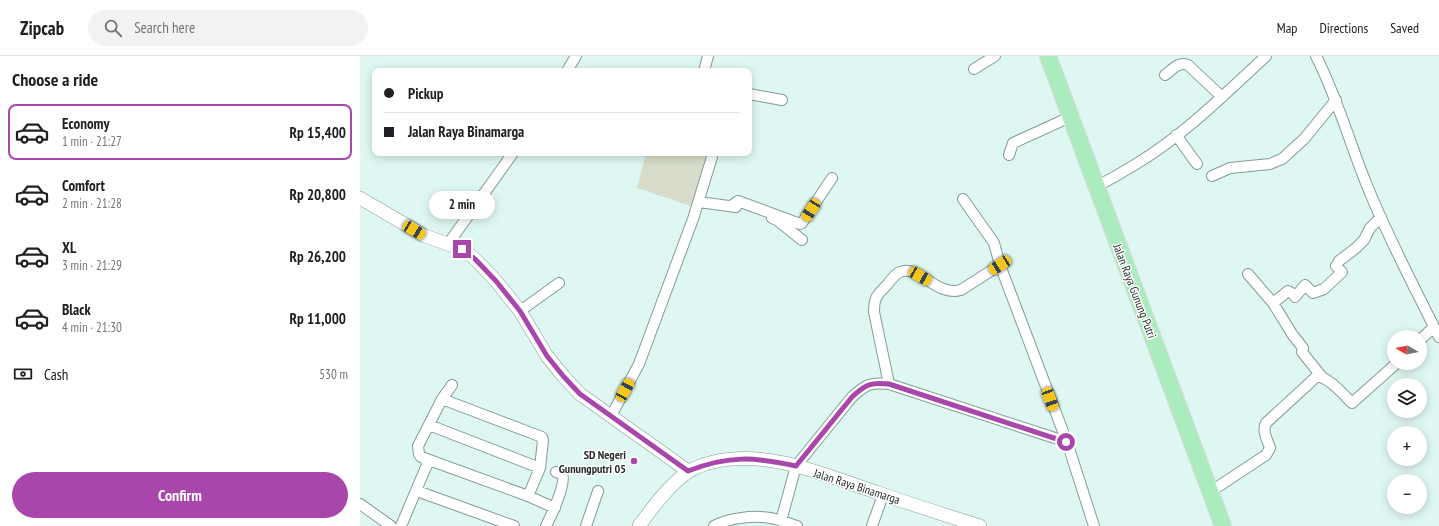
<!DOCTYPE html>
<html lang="en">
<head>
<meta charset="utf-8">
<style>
  :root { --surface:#fff; --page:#f2f2f2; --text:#202124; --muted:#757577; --line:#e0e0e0; --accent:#a946ac }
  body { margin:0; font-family:"PT Sans Narrow",sans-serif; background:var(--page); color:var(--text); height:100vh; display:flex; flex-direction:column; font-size:15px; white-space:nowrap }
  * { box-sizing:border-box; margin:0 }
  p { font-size:13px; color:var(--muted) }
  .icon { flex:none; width:22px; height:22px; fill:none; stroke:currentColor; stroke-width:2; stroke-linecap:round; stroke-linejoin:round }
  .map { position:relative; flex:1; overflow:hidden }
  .side { display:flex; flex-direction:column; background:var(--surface); width:360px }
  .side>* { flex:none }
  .top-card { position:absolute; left:12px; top:12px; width:380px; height:88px; border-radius:8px; box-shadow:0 2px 10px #0003; display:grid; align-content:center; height:88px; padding:0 12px; background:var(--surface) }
  .needle { width:26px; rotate:280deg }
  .controls { position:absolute; left:1027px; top:274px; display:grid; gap:8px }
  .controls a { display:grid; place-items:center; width:40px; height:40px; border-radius:50%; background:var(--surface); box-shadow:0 2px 10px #0003; font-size:20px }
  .end { position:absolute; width:18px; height:18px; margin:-9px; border:5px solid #a946ac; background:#fff; box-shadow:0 0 0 2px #fff }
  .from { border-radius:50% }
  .bubble { position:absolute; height:28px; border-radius:14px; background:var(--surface); box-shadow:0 2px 10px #0003; font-size:13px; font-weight:700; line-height:28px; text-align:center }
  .car { position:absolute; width:12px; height:24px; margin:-12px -6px; border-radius:5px; box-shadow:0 0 3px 1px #0007; background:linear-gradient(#f5c518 24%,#345 0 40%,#f5c518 0 76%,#345 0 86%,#f5c518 0) }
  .top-card b { display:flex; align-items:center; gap:14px; height:38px; font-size:15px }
  .top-card b+b { border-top:1px solid var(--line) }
  .top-card i { width:10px; height:10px; background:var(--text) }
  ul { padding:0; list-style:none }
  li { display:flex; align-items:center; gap:12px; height:56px; margin:0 8px 6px; padding:0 4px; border:2px solid transparent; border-radius:8px }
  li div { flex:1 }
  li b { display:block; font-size:15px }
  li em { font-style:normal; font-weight:700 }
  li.current { border-color:var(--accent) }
  li>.icon { width:36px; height:36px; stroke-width:1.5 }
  h2 { padding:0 12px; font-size:18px; line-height:48px }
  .pay { display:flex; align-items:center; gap:10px; height:44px; padding:0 12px; font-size:15px }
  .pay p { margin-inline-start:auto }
  .action { display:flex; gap:8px; margin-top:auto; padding:8px 12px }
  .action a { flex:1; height:46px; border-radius:24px; background:var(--accent); color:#fff; font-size:16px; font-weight:700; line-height:46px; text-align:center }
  header { display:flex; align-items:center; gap:24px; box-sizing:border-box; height:56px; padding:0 20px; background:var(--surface); border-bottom:1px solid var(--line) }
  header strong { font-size:19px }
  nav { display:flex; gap:22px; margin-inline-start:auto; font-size:14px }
  .search { width:280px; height:36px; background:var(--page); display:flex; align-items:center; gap:10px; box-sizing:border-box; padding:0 14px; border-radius:22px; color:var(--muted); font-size:15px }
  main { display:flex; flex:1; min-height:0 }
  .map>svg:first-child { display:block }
</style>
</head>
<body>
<header>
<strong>Zipcab</strong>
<div class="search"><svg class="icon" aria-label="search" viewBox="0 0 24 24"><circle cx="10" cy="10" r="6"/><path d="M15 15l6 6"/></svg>Search here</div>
<nav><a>Map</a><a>Directions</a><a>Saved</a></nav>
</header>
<main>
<section class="side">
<h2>Choose a ride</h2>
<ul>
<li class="current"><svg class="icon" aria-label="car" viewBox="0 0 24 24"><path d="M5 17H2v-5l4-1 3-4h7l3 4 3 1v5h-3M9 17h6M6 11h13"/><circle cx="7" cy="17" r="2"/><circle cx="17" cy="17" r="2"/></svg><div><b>Economy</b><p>1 min · 21:27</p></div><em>Rp 15,400</em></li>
<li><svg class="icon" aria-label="car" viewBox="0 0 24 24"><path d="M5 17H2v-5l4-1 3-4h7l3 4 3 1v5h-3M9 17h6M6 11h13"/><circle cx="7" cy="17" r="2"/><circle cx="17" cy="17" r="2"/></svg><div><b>Comfort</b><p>2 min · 21:28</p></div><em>Rp 20,800</em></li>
<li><svg class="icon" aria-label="car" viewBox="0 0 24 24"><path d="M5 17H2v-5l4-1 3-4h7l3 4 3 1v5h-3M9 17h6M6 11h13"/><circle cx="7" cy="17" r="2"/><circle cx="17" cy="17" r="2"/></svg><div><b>XL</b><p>3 min · 21:29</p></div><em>Rp 26,200</em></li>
<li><svg class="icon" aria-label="car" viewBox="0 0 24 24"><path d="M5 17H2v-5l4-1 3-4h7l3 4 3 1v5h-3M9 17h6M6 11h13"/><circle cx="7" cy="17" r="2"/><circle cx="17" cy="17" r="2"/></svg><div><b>Black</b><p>4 min · 21:30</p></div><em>Rp 11,000</em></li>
</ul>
<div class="pay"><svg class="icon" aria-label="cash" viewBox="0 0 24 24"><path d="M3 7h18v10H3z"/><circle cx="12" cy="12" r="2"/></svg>Cash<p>530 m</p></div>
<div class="action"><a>Confirm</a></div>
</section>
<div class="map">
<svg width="1079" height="470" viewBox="0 0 1079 470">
  <rect width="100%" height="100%" fill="#dff7f2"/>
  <!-- green -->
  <path fill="#d7ddca" d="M 286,97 L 348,97 L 334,151 L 277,132 Z"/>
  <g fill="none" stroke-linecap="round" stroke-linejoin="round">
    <defs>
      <path id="minor" d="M 956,0 C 977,41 989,85 1006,127 C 1027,180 1054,230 1079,281
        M 614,13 L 635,0
        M 207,15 L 216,0
        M 344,15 L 348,0
        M 805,19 C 812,14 818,5 828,9 L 862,41
        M 389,38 L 422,44
        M 816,79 L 837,108
        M 649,99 L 653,87 L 710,61
        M 852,120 L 870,112 L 910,108 L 922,103 L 944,83 L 976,44
        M 736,131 C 749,124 763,116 776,108 C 824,79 865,38 906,0
        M 603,143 L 634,187 L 640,209 L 707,386 L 734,470
        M 339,146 L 376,151
        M 371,150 L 378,145 L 440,168 L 442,167 L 472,122
        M 412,162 L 417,164 L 442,184
        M 88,188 L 153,97
        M 888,218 L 913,247 L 928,235 L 933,238 L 935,241 L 945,229 L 953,237 L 964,233 L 982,216 L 976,210 L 979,205 L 996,192 L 1004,184 L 1010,172 L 1021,161
        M 913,247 L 932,278 L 943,292 L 942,296 L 962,321
        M 160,255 L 199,227
        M 1060,284 L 1074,271
        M 529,328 L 514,256 C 514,241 517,239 527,229 C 530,225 535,218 540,216 C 559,208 576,241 601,234 L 640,209
        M 92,329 L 82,343 L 58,390 L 59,398 L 61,401 L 168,440 L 195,452
        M 82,343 L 182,381 L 183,384 L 180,412 L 168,440
        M 251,360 L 279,308 L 333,163 L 352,101 L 351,97
        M 69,369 L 180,412
        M 57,435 L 154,470
        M 850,436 L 906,399 L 910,392 C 907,383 902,375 906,367 L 956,321 C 967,319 984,339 992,347 L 1037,307
        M 0,448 L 31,470
        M 421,465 L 436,410 L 492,341 C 506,328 511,326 529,328 L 707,386
        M 41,470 L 69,404
        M 186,470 C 191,460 207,427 202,418 L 196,416
        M 226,470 L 238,435
        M 354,470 C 368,462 394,459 410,462 C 419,463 428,467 437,470
        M 512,470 L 523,439"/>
      <path id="tertiary" d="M 0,142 L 65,180 L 102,193 L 115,203 L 136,225 L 160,255 L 187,300 L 204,321 L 220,338 L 328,415
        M 279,470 C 293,451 308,430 328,416 C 335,411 345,408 353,406 C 409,393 464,419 516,436 C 550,448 585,459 620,470"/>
      <path id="primary" d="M 688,0 L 863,470"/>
    </defs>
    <!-- minor casing -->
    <use href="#minor" stroke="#849b96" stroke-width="12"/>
    <!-- tertiary casing -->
    <use href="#tertiary" stroke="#849b96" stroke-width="14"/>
    <!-- primary casing -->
    <use href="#primary" stroke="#d8d9d9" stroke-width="18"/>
    <!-- minor -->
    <use href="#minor" stroke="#fff" stroke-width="10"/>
    <!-- tertiary -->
    <use href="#tertiary" stroke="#fff" stroke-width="13"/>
    <!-- primary -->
    <use href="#primary" stroke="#abecbe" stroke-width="16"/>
  </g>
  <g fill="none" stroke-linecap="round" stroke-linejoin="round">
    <!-- route -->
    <path stroke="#a946ac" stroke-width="5" d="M 102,193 L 115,203 L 136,225 L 160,255 L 187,300 L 204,321 L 220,338 L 328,415 C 369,399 395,401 436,410 L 492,341 C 506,328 511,326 529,328 L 706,386"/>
  </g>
  <!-- markers -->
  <circle fill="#a946ac" stroke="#fff" stroke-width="1.5" cx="274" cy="405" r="4"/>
  <g text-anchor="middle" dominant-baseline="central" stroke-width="3" stroke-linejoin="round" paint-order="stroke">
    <!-- street labels -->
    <g font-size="12" fill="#252e2c" stroke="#fff">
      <text transform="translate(775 235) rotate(69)">Jalan Raya Gunung Putri</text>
      <text transform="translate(497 430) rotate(18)">Jalan Raya Binamarga</text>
    </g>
    <!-- poi labels -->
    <g font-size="12" font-weight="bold" fill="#252e2c" stroke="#fff" text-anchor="end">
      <text x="266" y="398">SD Negeri<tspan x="266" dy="14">Gunungputri 05</tspan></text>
    </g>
  </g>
</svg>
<div class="controls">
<a><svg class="needle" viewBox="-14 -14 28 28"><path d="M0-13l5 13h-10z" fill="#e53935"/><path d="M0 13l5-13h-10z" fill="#757577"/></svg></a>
<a><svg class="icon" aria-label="layers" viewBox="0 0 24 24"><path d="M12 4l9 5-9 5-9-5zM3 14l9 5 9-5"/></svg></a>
<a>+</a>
<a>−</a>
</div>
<i class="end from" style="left:706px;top:386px"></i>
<i class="end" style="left:102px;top:193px"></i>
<div class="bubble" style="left:69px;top:135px;width:66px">2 min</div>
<i class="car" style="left:451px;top:154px;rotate:212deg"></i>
<i class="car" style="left:54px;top:174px;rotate:121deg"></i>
<i class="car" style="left:640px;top:209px;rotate:237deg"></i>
<i class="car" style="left:560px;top:220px;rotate:120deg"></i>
<i class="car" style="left:265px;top:334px;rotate:29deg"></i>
<i class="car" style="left:690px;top:343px;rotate:160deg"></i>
<div class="top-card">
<b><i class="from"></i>Pickup</b>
<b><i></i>Jalan Raya Binamarga</b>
</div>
</div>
</main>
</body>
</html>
